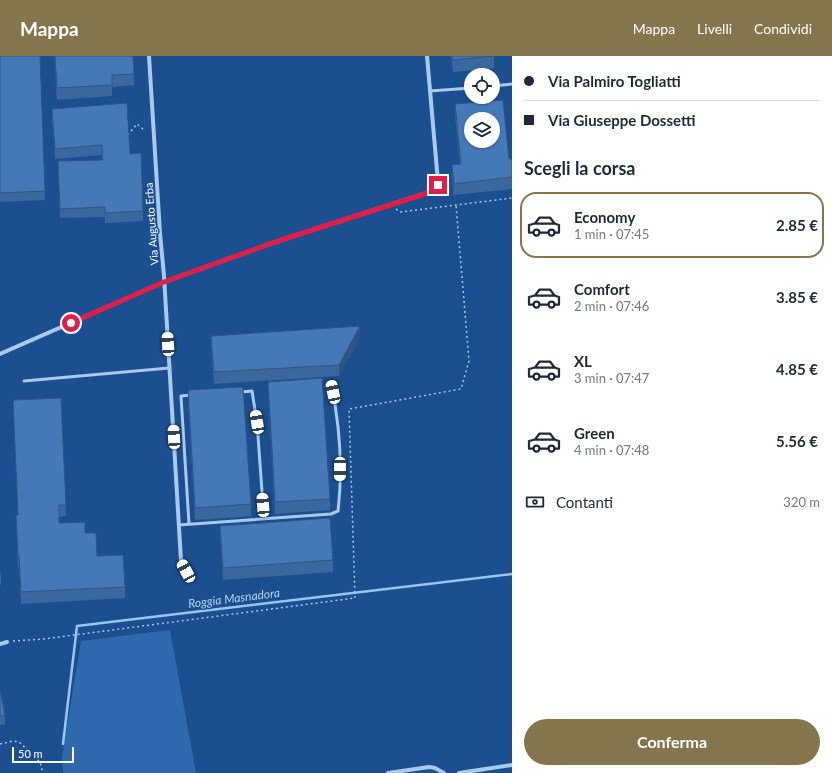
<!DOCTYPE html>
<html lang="it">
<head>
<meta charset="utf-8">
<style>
  :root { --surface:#fff; --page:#f6f6f7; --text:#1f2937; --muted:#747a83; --line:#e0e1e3; --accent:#84754c }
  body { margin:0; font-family:Lato,sans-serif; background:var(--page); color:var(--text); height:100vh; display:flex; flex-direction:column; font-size:15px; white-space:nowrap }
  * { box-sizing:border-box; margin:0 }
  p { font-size:13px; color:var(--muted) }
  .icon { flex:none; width:22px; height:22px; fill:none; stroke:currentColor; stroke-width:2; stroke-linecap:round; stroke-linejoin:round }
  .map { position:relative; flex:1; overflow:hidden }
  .drawer { display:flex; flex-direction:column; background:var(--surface); width:320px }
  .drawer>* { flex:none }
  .banner { display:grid; align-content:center; height:88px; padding:0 12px; background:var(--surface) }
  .fabs { position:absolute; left:464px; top:12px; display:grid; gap:8px }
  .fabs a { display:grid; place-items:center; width:36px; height:36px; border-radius:50%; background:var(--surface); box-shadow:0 1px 3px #0004; font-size:20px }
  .scale { position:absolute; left:12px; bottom:10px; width:62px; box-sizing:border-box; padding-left:4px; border:2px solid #fff; border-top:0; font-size:11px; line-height:14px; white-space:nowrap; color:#fff; -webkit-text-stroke:3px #1b4f8f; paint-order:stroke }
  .end { position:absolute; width:18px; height:18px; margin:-9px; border:5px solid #e11d48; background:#fff; box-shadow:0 0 0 2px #fff }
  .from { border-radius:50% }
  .car { position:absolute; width:12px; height:24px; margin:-12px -6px; border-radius:5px; box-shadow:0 0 3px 1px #0007; background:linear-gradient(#fff 24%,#345 0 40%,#fff 0 76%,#345 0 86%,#fff 0) }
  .banner b { display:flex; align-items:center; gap:14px; height:38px; font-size:15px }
  .banner b+b { border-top:1px solid var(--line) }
  .banner i { width:10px; height:10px; background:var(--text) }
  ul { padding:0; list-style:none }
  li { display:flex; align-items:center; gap:12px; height:66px; margin:0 8px 6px; padding:0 4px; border:2px solid transparent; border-radius:16px }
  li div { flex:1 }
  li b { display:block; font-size:15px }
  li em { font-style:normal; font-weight:700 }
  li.active { border-color:var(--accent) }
  li>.icon { width:36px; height:36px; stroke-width:1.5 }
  h2 { padding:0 12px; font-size:18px; line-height:48px }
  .pay { display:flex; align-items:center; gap:10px; height:44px; padding:0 12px; font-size:15px }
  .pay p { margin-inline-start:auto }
  .action { display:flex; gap:8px; margin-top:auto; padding:8px 12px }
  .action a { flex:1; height:46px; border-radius:24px; background:var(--accent); color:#fff; font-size:16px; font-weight:700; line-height:46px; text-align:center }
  header { display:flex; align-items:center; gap:24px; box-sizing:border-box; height:56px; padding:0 20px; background:var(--accent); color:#fff }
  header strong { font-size:19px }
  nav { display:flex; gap:22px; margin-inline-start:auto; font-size:14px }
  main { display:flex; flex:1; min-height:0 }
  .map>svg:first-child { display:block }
</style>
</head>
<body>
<header>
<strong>Mappa</strong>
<nav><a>Mappa</a><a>Livelli</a><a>Condividi</a></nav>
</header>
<main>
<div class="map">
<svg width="512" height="717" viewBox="0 0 512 717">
  <rect width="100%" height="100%" fill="#1b4f8f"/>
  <!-- green -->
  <path fill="#2e69ad" d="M 170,574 L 196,717 L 63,717 L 62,701 L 81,585 Z"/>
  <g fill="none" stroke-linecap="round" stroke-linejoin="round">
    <!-- stream -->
    <path stroke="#9cc4f0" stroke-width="2.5" d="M 63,688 L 77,570 L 512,518"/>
    <!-- path -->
    <path stroke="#a9c9ee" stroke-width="1.5" stroke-dasharray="2 3" stroke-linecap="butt" d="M 128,79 L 137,68 L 143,73
      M 396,153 L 401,156 L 512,142
      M 13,585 L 44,583 L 355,542 L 349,353 L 461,333 L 469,305 L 456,149
      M 0,688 L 13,685 L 19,686 L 40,706 L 43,717"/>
    <!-- lane -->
    <path stroke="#a9c9ee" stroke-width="3" d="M 493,30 L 512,28
      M 430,35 L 471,32
      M 24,325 L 169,312
      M 241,336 L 252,335 L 257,366 L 264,463
      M 189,468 L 181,340 L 191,339
      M 179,469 L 331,458 L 338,455 C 343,412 340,370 331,327"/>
    <!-- street -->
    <path stroke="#a9c9ee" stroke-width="4" d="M 149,0 L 160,177 L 164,220 L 181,505 L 192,524
      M 0,298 L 164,226 L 278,185 L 436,134 L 438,126 L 427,0
      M 0,588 L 7,586
      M 388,717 L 429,711 L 435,712 L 444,717
      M 459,717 L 512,709"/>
  </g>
  <!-- wall -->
  <path fill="#3a679d" d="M 0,0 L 45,135 L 45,144 L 0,146 Z
    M 54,0 L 133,0 L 134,29 L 112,31 L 112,40 L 57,44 Z
    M 451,0 L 494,0 L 494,12 L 453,16 Z
    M 455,48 L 509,103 L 512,103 L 512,133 L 454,139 L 452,121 L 452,109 L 460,109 L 455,60 Z
    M 52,53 L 130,98 L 143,155 L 143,165 L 105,167 L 105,161 L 60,162 L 58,115 L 103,104 L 102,99 L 55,103 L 52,63 Z
    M 211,280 L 360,282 L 339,320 L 214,328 L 211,291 Z
    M 268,326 L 330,443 L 330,454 L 275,458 L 268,337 Z
    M 188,334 L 251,448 L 251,460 L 195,464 L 188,346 Z
    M 13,344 L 66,449 L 66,460 L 59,461 L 59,467 L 85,477 L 97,500 L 125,531 L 125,542 L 21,548 L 19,511 L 18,512 L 16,459 L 18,459 Z
    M 220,470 L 333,504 L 333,516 L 223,524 L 220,481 Z
    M 0,515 L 1,520 L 1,529 L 0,529 Z
    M 0,634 L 5,659 L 5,668 L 0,669 Z"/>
  <!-- shaded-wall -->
  <path fill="#305480" d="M 360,270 L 360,282 L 339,320 L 339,309 Z"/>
  <!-- building -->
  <path fill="#4478b7" stroke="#305480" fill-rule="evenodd" d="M 0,0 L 40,0 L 45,135 L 0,137 Z
    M 55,0 L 133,0 L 134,18 L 112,19 L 112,29 L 57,32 Z
    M 453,0 L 493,0 L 453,4 Z
    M 503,44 L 509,103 L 512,103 L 512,121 L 454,128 L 452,109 L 461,108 L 455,48 ZM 471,63 L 493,63 L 493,85 L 471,85 Z
    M 127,47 L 130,98 L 141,97 L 143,155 L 105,157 L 105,151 L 60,153 L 58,105 L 103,104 L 102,89 L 55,93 L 52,53 Z
    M 360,270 L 339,309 L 214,316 L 211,280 Z
    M 322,322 L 330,443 L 275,446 L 268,326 Z
    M 243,331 L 251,448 L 195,452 L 188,334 Z
    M 61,342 L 66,449 L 59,449 L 59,467 L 85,466 L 85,477 L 96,477 L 97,500 L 123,499 L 125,531 L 21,536 L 19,500 L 18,500 L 16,459 L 18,459 L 13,344 Z
    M 330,462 L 333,504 L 223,512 L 220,470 Z
    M 0,634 L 5,659 L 0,660 Z"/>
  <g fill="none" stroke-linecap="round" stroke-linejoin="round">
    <!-- route -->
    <path stroke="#e11d48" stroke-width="5" d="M 71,267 L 164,226 L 278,185 L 434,135 L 437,132 L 438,129"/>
  </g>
  <g text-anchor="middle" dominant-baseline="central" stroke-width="3" stroke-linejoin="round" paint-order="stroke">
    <!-- street labels -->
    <g font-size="11" fill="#fff" stroke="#1b4f8f">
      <text transform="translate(151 168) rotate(-94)">Via Augusto Erba</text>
    </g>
    <!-- water labels -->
    <g font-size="12" font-style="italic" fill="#b5d3f5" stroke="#1b4f8f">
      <text transform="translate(234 542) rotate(-7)">Roggia Masnadora</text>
    </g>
  </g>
</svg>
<div class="fabs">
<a><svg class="icon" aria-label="locate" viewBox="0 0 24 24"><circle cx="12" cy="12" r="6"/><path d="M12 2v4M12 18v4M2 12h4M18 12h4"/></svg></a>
<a><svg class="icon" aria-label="layers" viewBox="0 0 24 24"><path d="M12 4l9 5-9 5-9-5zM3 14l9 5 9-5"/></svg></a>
</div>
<div class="scale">50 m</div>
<i class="end from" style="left:71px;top:267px"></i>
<i class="end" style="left:438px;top:129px"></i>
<i class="car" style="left:168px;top:288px;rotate:357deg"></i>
<i class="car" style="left:333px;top:336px;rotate:348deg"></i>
<i class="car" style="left:257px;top:366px;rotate:351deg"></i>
<i class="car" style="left:174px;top:381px;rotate:357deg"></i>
<i class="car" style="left:340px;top:413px;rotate:181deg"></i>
<i class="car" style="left:263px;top:449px;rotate:356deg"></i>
<i class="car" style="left:186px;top:515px;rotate:331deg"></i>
</div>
<section class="drawer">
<div class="banner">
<b><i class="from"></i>Via Palmiro Togliatti</b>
<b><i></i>Via Giuseppe Dossetti</b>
</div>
<h2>Scegli la corsa</h2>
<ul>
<li class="active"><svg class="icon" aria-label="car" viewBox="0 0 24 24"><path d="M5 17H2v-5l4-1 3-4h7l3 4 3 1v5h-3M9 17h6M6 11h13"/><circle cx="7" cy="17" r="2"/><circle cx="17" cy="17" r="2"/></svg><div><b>Economy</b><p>1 min · 07:45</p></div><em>2.85 €</em></li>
<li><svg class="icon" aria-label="car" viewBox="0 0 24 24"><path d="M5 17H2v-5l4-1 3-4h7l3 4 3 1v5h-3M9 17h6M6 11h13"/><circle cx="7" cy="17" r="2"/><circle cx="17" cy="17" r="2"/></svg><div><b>Comfort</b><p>2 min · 07:46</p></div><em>3.85 €</em></li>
<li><svg class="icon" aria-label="car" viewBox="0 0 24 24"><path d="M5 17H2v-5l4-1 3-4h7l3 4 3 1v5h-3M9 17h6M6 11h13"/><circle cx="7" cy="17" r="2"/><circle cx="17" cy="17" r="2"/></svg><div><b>XL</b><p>3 min · 07:47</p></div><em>4.85 €</em></li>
<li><svg class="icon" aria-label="car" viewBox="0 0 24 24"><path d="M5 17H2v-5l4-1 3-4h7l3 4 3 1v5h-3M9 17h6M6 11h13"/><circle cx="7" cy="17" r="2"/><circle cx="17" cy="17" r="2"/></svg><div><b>Green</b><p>4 min · 07:48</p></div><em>5.56 €</em></li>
</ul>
<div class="pay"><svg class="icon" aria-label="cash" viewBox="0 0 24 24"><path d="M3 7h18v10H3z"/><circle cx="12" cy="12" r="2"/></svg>Contanti<p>320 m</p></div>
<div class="action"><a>Conferma</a></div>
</section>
</main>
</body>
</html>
